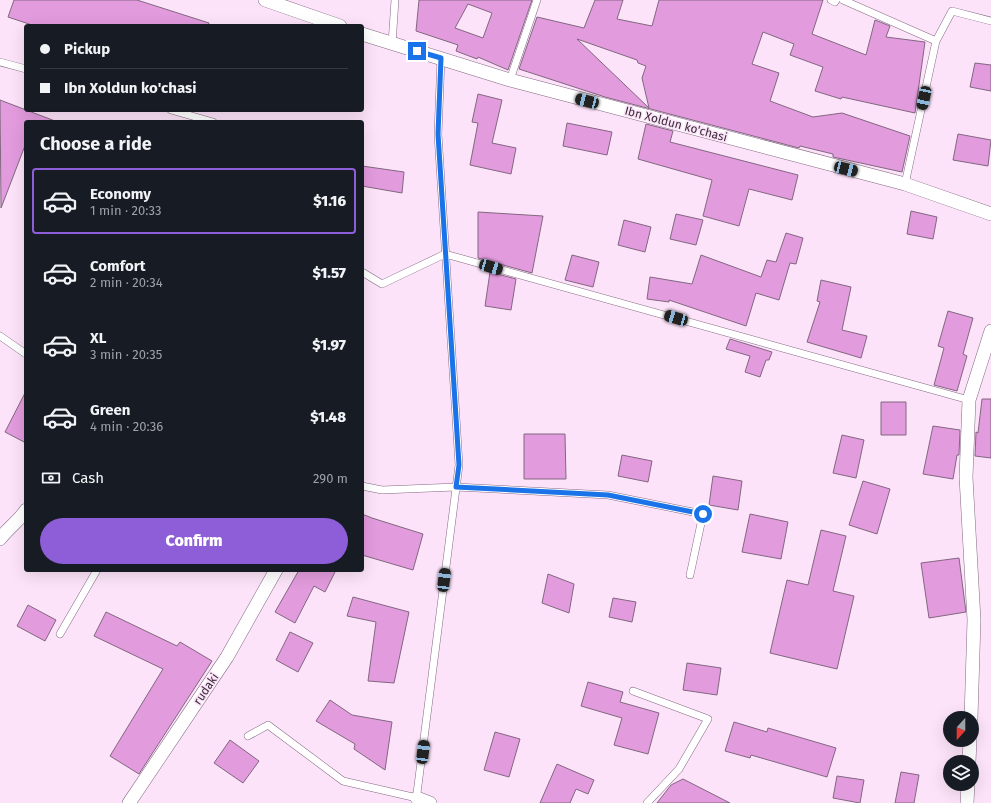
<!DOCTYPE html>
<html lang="en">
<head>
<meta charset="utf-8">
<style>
  :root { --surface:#171b24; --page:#20242c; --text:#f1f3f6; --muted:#9ea1a6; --line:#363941; --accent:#8d5ed7 }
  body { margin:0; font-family:"Fira Sans",sans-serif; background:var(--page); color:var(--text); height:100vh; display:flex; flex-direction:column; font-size:15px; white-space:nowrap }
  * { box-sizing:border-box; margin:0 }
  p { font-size:13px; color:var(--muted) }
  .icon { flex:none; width:22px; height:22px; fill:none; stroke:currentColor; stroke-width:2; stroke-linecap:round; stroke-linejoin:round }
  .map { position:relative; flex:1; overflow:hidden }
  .side { position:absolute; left:24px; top:120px; width:340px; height:452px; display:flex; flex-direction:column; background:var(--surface); border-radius:4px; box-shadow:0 4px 16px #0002 }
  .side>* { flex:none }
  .hud { position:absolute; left:24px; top:24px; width:340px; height:88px; border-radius:4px; box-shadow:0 4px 16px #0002; display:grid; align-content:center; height:88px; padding:0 16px; background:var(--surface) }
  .needle { width:26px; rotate:201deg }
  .controls { position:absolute; left:943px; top:711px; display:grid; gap:8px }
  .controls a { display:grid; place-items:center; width:36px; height:36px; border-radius:50%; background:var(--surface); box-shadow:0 4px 16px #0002; font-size:20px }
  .end { position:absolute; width:18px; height:18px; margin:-9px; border:5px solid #1a73e8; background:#fff; box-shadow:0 0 0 2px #fff }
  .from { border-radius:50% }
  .car { position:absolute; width:12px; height:24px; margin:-12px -6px; border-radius:5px; box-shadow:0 0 3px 1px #0007; background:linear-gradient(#222 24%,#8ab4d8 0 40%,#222 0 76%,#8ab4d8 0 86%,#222 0) }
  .hud b { display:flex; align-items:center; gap:14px; height:38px; font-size:15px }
  .hud b+b { border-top:1px solid var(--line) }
  .hud i { width:10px; height:10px; background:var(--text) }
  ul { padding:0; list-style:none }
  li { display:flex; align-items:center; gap:12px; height:66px; margin:0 8px 6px; padding:0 8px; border:2px solid transparent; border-radius:4px }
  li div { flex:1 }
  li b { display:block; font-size:15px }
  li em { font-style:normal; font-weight:800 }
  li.on { border-color:var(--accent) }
  li>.icon { width:36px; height:36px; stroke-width:1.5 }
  h2 { padding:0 16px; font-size:18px; line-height:48px }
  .pay { display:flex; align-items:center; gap:10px; height:44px; padding:0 16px; font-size:15px }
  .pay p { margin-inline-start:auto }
  .action { display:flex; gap:8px; margin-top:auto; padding:8px 16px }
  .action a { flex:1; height:46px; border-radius:24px; background:var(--accent); color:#fff; font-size:16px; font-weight:800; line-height:46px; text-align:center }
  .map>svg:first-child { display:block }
</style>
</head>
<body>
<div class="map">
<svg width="991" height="803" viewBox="0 0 991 803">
  <rect width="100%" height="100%" fill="#fce3f9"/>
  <!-- building -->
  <path fill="#e29bdd" stroke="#826780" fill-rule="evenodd" d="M 14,0 L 137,0 L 209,23 L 208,26 L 35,26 L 8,17 Z
    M 419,0 L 532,0 L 508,70 L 478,57 L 477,59 L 456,51 L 458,45 L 416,31 ZM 468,4 L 492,13 L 483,38 L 455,28 Z
    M 595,0 L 623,0 L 617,19 L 652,26 L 659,0 L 823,0 L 812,34 L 866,55 L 875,20 L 890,26 L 886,37 L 925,42 L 915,113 L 842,97 L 841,99 L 815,91 L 823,67 L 790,55 L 794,44 L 763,32 L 752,64 L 779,73 L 770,101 L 813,117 L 842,113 L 910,136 L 902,172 L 833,157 L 833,154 L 800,146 L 799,148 L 605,97 L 519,69 L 537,17 L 584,28 ZM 577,39 L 637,60 L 638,63 L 646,66 L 642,78 L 649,108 Z
    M 975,63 L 991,65 L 991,91 L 970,87 Z
    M 478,94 L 502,100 L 492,143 L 516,148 L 511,174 L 470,165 L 478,123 L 472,122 Z
    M 0,100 L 55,121 L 26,122 L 26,143 L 1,208 Z
    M 567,123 L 612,132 L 607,155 L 563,146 Z
    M 646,124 L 673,131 L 670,142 L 798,175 L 792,200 L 749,189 L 739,226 L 703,216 L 712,180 L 638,159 Z
    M 958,134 L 991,140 L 988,166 L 953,160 Z
    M 362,166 L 404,172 L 402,193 L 362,186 Z
    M 911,211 L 937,217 L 933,239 L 907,234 Z
    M 478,212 L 543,216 L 532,273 L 478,258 Z
    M 676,214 L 703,220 L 696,245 L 670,239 Z
    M 624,220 L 651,227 L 645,252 L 618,245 Z
    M 786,233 L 803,238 L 796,264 L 790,263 L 779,300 L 756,293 L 746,326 L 669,300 L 669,302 L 647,299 L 650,277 L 692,284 L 701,255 L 761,277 L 767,260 L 776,262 Z
    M 572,255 L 599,262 L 593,287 L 565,280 Z
    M 490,272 L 516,279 L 511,310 L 485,306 Z
    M 821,280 L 851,287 L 842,330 L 867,336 L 861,358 L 807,342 L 820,302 L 817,301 Z
    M 948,311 L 973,318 L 963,354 L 967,356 L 957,391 L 934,385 L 944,348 L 938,346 Z
    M 730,339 L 772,352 L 769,360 L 766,360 L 760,377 L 745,372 L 750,356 L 726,349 Z
    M 26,391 L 26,443 L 5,432 Z
    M 982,399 L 991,399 L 991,458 L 975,456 L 976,432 L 978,433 Z
    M 881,402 L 906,402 L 906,435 L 881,435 Z
    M 933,426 L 960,430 L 959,455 L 957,455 L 953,479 L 923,474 Z
    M 524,434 L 565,434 L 566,479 L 524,479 Z
    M 842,435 L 864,440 L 856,478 L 833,473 Z
    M 622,455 L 652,461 L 648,482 L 618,476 Z
    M 713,476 L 742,481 L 738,510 L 709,505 Z
    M 863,481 L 890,489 L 877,534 L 849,525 Z
    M 362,514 L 372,518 L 423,534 L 413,570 L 362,555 Z
    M 750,514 L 788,522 L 781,559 L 742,552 Z
    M 821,530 L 846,536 L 833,591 L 854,596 L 837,669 L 770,653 L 787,580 L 808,585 Z
    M 959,558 L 966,612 L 929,618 L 921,563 Z
    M 299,570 L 336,570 L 325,592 L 314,586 L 295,623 L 275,612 Z
    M 548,574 L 574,584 L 569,613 L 542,603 Z
    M 353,597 L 409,612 L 394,683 L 368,681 L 376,622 L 347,616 Z
    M 613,598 L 636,602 L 632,622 L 609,617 Z
    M 28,605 L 56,620 L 45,641 L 17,626 Z
    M 106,612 L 177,646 L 180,642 L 212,661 L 139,774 L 110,756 L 163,669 L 94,636 Z
    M 290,632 L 313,643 L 298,672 L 276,660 Z
    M 687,663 L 721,668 L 717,695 L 683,690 Z
    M 588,682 L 623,692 L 620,702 L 659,713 L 648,754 L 614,745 L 622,718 L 581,706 Z
    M 330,700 L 352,715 L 392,722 L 385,770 L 354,749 L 355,744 L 316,721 Z
    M 734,722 L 767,732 L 768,728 L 836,748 L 827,777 L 751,755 L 750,758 L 725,751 Z
    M 495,732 L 520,739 L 509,777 L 484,770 Z
    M 230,740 L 259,761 L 243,783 L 214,763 Z
    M 557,764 L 594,780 L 588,794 L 576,789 L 570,803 L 540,803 Z
    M 901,772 L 919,775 L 914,803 L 895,803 Z
    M 837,776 L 864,780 L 860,803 L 833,798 Z
    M 683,779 L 730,803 L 657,803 L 671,785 Z"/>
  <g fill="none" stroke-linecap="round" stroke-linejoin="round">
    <defs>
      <path id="lane" d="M 831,0 L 835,2 L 836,0
        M 843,0 L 936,41 L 905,184
        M 936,41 L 952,11 L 991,21
        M 392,44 L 395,0
        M 0,62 L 26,69
        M 510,80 L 537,0
        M 171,110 L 213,122
        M 362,272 L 382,284 L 445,254 L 969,400
        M 0,336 L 26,354
        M 362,486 L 382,490 L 456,487 L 608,495 L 703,514 L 690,575
        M 60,634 L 97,570
        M 633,691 L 708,719 L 679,769 L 647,803
        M 248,736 L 268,725 L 343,781 L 417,798
        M 416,801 L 459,465 L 438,134 L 441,58"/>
      <path id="street" d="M 265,0 L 340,26
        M 362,34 L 510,80 L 905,184 L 991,214
        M 0,539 C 8,528 19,521 26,510
        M 971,718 L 974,620 L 966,477 L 969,400 L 991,331
        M 969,762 L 970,740
        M 417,798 L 430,803
        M 129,803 L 227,657 L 276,570
        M 967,803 L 968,784"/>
    </defs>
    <!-- lane casing -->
    <use href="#lane" stroke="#846a82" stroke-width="8"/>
    <!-- street casing -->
    <use href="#street" stroke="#846a82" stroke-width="14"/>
    <!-- lane -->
    <use href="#lane" stroke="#fff" stroke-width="7"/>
    <!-- street -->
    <use href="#street" stroke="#fff" stroke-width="13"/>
  </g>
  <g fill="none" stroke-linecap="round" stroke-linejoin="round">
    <!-- route -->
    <path stroke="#1a73e8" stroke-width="5" d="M 417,51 L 441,58 L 438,134 L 459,465 L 456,487 L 608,495 L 703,514"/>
  </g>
  <g text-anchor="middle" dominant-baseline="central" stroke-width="3" stroke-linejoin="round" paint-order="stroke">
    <!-- street labels -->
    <g font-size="12" fill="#3a2e39" stroke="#fce3f9">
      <text transform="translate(676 124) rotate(15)">Ibn Xoldun ko'chasi</text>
      <text transform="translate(206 689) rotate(-56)">rudaki</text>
    </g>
  </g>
</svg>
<div class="controls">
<a><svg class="needle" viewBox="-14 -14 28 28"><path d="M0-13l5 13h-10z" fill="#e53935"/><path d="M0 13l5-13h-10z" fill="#9ea1a6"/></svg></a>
<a><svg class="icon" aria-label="layers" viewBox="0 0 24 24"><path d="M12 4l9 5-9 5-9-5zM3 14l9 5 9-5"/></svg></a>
</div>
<i class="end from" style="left:703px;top:514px"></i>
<i class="end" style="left:417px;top:51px"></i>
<i class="car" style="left:924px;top:98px;rotate:192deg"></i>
<i class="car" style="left:587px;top:101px;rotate:285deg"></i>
<i class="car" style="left:846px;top:169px;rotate:104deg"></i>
<i class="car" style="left:491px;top:267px;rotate:106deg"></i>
<i class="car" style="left:676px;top:318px;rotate:286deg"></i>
<i class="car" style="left:444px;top:580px;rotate:7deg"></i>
<i class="car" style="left:423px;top:752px;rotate:7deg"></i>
<div class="hud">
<b><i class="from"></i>Pickup</b>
<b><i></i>Ibn Xoldun ko'chasi</b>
</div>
<section class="side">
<h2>Choose a ride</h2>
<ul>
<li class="on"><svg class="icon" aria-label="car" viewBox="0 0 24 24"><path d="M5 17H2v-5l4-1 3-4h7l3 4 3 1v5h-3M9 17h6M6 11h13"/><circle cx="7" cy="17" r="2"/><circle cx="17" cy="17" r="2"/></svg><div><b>Economy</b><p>1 min · 20:33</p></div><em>$1.16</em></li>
<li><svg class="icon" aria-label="car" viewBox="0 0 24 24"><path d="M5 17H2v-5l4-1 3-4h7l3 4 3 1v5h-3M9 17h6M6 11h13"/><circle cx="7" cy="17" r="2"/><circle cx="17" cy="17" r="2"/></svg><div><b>Comfort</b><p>2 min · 20:34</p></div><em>$1.57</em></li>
<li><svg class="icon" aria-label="car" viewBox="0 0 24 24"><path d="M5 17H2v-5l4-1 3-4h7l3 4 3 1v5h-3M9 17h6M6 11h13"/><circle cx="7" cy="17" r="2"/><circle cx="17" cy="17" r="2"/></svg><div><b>XL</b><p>3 min · 20:35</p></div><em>$1.97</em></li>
<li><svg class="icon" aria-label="car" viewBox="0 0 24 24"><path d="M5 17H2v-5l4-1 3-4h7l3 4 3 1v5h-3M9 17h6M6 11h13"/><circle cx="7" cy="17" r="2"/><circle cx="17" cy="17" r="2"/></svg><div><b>Green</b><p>4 min · 20:36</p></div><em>$1.48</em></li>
</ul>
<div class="pay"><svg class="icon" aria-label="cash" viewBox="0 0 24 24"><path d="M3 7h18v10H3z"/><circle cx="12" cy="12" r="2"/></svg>Cash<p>290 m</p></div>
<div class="action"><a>Confirm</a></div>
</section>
</div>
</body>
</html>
